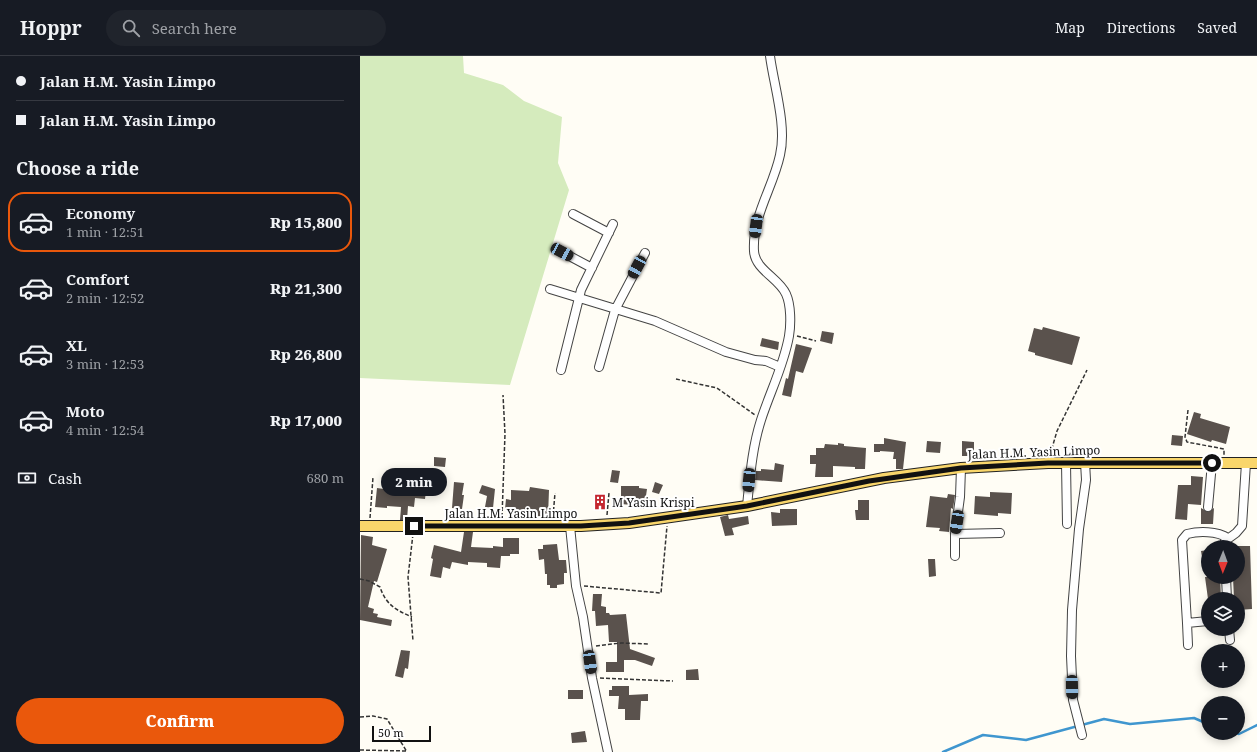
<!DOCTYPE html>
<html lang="en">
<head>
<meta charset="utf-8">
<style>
  :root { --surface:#171b24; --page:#20242c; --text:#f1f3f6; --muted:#9ea1a6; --line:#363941; --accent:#ea580c }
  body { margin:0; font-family:"Noto Serif",serif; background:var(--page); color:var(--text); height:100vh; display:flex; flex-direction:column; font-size:15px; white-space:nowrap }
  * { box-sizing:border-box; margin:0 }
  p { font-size:13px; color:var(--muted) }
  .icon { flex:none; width:22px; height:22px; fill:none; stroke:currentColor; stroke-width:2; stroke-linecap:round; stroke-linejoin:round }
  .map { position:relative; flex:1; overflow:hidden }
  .sheet { display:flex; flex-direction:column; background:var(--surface); width:360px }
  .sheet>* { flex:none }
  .guide { display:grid; align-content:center; height:88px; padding:0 16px; background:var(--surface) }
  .needle { width:26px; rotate:181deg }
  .tools { position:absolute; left:841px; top:484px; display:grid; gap:8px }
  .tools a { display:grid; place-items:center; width:44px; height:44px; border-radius:50%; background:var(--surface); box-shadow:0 2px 10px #0003; font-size:20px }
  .scale { position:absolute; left:12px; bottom:10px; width:59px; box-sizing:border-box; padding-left:4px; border:2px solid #111; border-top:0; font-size:11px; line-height:14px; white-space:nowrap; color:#111; -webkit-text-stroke:3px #fff; paint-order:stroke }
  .end { position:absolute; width:18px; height:18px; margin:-9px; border:5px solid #111; background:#fff; box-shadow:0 0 0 2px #fff }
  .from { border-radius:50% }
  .bubble { position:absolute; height:28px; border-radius:14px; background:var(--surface); box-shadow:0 2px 10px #0003; font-size:13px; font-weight:800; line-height:28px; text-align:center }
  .car { position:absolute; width:12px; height:24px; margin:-12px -6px; border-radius:5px; box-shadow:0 0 3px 1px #0007; background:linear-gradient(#222 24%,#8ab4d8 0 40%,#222 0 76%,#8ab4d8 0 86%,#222 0) }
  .guide b { display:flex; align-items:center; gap:14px; height:38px; font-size:15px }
  .guide b+b { border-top:1px solid var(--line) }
  .guide i { width:10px; height:10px; background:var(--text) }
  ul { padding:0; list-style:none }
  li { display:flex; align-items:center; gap:12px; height:60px; margin:0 8px 6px; padding:0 8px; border:2px solid transparent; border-radius:16px }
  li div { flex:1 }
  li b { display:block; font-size:15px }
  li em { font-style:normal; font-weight:800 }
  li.on { border-color:var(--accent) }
  li>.icon { width:36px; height:36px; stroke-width:1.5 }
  h2 { padding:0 16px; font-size:18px; line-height:48px }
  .pay { display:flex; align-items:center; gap:10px; height:44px; padding:0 16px; font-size:15px }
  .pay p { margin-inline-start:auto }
  .button { display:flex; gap:8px; margin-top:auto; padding:8px 16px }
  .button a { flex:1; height:46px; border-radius:24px; background:var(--accent); color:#fff; font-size:16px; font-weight:800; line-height:46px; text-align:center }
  header { display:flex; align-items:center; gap:24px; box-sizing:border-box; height:56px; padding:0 20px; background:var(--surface); border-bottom:1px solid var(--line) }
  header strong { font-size:19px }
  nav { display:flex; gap:22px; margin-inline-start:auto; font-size:14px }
  .search { width:280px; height:36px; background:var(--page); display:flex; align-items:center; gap:10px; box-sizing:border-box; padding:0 14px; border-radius:22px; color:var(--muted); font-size:15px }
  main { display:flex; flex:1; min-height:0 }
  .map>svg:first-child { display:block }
</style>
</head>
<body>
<header>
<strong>Hoppr</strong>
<div class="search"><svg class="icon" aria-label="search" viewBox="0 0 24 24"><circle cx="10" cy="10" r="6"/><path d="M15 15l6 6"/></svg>Search here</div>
<nav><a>Map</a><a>Directions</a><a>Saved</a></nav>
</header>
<main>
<section class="sheet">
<div class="guide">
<b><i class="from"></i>Jalan H.M. Yasin Limpo</b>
<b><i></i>Jalan H.M. Yasin Limpo</b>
</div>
<h2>Choose a ride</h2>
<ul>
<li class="on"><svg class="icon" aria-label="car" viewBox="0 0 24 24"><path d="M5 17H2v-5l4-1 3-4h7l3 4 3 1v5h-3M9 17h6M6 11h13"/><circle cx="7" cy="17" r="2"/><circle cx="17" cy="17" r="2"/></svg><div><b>Economy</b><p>1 min · 12:51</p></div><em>Rp 15,800</em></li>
<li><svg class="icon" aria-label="car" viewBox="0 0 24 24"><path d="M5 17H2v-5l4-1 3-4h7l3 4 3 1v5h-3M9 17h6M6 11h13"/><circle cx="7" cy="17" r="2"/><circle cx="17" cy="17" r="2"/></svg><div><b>Comfort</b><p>2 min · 12:52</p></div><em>Rp 21,300</em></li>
<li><svg class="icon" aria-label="car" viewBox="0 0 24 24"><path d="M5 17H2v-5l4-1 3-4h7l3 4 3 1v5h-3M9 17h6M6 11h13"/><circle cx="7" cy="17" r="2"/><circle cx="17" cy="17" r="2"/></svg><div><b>XL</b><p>3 min · 12:53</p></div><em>Rp 26,800</em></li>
<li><svg class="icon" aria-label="car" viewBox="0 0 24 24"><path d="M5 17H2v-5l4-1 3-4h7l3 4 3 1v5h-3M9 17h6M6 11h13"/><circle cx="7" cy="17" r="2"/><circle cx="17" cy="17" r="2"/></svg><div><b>Moto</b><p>4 min · 12:54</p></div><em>Rp 17,000</em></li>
</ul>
<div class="pay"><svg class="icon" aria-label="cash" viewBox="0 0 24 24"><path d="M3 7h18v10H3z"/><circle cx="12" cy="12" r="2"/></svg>Cash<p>680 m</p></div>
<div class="button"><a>Confirm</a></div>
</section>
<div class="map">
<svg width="897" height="696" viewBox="0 0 897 696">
  <rect width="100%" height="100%" fill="#fffdf5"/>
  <!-- green -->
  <path fill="#d5ebbd" d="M 0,0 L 103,0 L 104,17 L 143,29 L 164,45 L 202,61 L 198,107 L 209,134 L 150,329 L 0,322 Z"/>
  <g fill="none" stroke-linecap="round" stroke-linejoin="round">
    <!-- stream -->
    <path stroke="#3f96cf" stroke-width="2.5" d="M 876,677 L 879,678 L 897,669
      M 583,696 L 623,679 L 666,684 L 744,663 L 770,668 L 834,662 L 848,668"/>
  </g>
  <!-- building -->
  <path fill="#5a524d" d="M 683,271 L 720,281 L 712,309 L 675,299 L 675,297 L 668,295 L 674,272 L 682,274 Z
    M 462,275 L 474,277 L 472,288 L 460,285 Z
    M 402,282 L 419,286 L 418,294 L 400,290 Z
    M 436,288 L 452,292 L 443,317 L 436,315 L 431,341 L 422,339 L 426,322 L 428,323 Z
    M 834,356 L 841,358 L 840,362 L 870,371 L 866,388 L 852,384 L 851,386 L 827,378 Z
    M 812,379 L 823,380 L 822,390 L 811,389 Z
    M 524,382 L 546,386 L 543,413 L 536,413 L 536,403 L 533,403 L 534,396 L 520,395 L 520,396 L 514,396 L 514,388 L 524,388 Z
    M 567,385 L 581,386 L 580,397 L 566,396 Z
    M 602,385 L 614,386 L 614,400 L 602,400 Z
    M 478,387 L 484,388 L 484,390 L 506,392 L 505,413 L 495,413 L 495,411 L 473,410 L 473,421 L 455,421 L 456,408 L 450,408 L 450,399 L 456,399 L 456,392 L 464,392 L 465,388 L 478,389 Z
    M 74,401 L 86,402 L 85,411 L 74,410 Z
    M 415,407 L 424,409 L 422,426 L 395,424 L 396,415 L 401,415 L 401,413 L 414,414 Z
    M 252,414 L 260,415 L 258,427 L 250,426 Z
    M 49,418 L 58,419 L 56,434 L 66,435 L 65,443 L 55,442 L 54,451 L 48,450 L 47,464 L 40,464 L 41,451 L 27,450 L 27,452 L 15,451 L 17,432 L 31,434 L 32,427 L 48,430 Z
    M 831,420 L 843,421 L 841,449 L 828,448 L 827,464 L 815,463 L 818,429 L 831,429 Z
    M 94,426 L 104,427 L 102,439 L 104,439 L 102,453 L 92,452 Z
    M 295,426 L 303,429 L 299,438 L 292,436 Z
    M 122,429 L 135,433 L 133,452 L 125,451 L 127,440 L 119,437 Z
    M 261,430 L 279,430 L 279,432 L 287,433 L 284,453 L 272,451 L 272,449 L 261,448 Z
    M 170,431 L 189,434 L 188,461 L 160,459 L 160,454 L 145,453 L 146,443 L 151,444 L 151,434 L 169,435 Z
    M 630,436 L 652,437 L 651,458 L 638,457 L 638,460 L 614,458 L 615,440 L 630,441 Z
    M 588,438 L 595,439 L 593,453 L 591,452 L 589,476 L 579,475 L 580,472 L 566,471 L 570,440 L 587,442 Z
    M 498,444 L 509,444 L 509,464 L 496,464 L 495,454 L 498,454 Z
    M 841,452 L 848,456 L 854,452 L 853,468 L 841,468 Z
    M 420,453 L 437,453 L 437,469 L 412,470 L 411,456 L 420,457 Z
    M 368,459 L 369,463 L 388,460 L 389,468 L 372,472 L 374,479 L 365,480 L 360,461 Z
    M 104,476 L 113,476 L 111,491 L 133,492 L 133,490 L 143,491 L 143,482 L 159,482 L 159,498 L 150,498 L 150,500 L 141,500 L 140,512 L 127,511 L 127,507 L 108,506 L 108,509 L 92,506 L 90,513 L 83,511 L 81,522 L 70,520 L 73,503 L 71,502 L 74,489 L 101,496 Z
    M 1,479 L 13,481 L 12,489 L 27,493 L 17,526 L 14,525 L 8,551 L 14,553 L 13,557 L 18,558 L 17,561 L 32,564 L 31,570 L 0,564 Z
    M 197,488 L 199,504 L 206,504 L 207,517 L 204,517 L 204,528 L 197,529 L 197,532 L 190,532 L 190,529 L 187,529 L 187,518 L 185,518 L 184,503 L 179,504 L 178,493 L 183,493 L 183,489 Z
    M 878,490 L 890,490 L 892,553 L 878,554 L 878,543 L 874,543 L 873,521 L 878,521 Z
    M 848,494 L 848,513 L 844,514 L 841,495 Z
    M 568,503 L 575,503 L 576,520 L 569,521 Z
    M 845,521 L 860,521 L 861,543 L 848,543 Z
    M 233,538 L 242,538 L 241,550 L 246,551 L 246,557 L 249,557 L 250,559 L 266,558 L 270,593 L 295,602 L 292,610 L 275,604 L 264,604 L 264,616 L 246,616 L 246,606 L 257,606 L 257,586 L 249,586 L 248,569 L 236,570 L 235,555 L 232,555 Z
    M 41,594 L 50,595 L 48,613 L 45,612 L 43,622 L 35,620 Z
    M 338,613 L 339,624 L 326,624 L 326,614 Z
    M 252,630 L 269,630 L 269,639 L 288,638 L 288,645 L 281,645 L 280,664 L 265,664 L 265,653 L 258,653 L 259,640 L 249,640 L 249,634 L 252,634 Z
    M 208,634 L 223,634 L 223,643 L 208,643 Z
    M 225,675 L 227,686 L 212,687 L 211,677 Z"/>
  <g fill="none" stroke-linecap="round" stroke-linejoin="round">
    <defs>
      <path id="minor" d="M 213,158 L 249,177
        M 202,196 L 232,212
        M 190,233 L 295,265 L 366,296 L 395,304 L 406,305 L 420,311
        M 239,311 L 255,254 L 285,197
        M 201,314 L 221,234 L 253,168
        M 706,407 L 707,468
        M 387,450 C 390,421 392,392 401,364 C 410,336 424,309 429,280 C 431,268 431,249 426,238 C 419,222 395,214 394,195 C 392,160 413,132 420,99 C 427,70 414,30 410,0
        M 848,451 L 852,407
        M 210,470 L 216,530 L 223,561 L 232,622 L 248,696
        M 595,478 L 640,477
        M 864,491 L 865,485 L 876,477 L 882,470 L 886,407
        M 595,500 L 595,478 L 600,441 L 601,412
        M 866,521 L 867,543
        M 848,565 L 827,567 L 822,484 L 827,478 C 839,475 857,475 868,482
        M 827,567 L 828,589
        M 869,573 L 870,584
        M 722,679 L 713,644 L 711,600 L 712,554 L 719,473 L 726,424 L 725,406"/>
      <path id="major" d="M 0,470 L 221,470 L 269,467 L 387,450 L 524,422 L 601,412 L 688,407 L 897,407"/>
    </defs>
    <!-- minor casing -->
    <use href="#minor" stroke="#444" stroke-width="10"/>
    <!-- major casing -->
    <use href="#major" stroke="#222" stroke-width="12"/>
    <!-- path -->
    <path stroke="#333" stroke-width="1.5" stroke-dasharray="4 2" stroke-linecap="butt" d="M 437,280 L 456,285
      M 316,323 L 357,332 L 395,359
      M 828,354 L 825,381 L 827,386 L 864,393 L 864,399
      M 690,399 L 697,375 L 727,314
      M 247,459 L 249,437
      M 142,461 L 145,378 L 143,339
      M 193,461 L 195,437
      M 10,462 L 13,421
      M 53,478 L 48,521 L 53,585
      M 0,523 L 9,525 L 20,531 C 26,549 36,554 52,561
      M 224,530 L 301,537 L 307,470
      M 236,590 L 261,587 L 289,588
      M 240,622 L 313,625
      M 0,661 L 13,660 L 27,663 L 47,696
      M 0,694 L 46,695"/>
    <!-- minor -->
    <use href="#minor" stroke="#fff" stroke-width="8"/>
    <!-- major -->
    <use href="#major" stroke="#f9d66b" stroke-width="10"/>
  </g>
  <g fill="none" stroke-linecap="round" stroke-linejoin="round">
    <!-- route -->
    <path stroke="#111" stroke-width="5" d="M 54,470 L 221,470 L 269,467 L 387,450 L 509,425 L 601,412 L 688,407 L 852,407"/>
  </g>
  <!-- icons -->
  <defs>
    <symbol id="building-bare" viewBox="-9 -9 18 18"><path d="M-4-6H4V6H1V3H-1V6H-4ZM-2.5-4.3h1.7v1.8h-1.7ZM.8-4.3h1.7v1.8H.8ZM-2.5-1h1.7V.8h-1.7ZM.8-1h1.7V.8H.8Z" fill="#c4262e" stroke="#fff" stroke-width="2.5" paint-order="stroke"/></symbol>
  </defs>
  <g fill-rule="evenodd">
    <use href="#building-bare" x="229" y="435" width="22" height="22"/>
  </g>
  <g text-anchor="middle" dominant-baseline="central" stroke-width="4" stroke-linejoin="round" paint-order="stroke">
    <!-- street labels -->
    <g font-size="12" fill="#111" stroke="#fff">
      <text transform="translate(674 396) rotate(-2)">Jalan H.M. Yasin Limpo</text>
      <text x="151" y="457">Jalan H.M. Yasin Limpo</text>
    </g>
    <!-- poi labels -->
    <g font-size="12" fill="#111" stroke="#fff" text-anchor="start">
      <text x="252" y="446">M Yasin Krispi</text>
    </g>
  </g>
</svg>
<div class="tools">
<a><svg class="needle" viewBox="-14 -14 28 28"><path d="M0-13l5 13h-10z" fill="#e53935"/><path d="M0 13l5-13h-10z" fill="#9ea1a6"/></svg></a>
<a><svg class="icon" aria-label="layers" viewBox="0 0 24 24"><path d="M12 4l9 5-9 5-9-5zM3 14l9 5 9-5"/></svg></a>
<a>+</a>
<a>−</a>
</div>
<div class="scale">50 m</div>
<i class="end from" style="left:852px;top:407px"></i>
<i class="end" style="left:54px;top:470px"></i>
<div class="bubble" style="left:21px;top:412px;width:66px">2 min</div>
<i class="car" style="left:396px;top:170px;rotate:187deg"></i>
<i class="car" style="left:202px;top:196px;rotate:118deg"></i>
<i class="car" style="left:277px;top:211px;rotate:208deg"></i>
<i class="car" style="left:389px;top:424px;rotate:185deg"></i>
<i class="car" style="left:597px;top:466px;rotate:189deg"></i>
<i class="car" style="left:230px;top:606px;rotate:172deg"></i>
<i class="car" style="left:712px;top:631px;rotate:179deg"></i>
</div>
</main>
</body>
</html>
